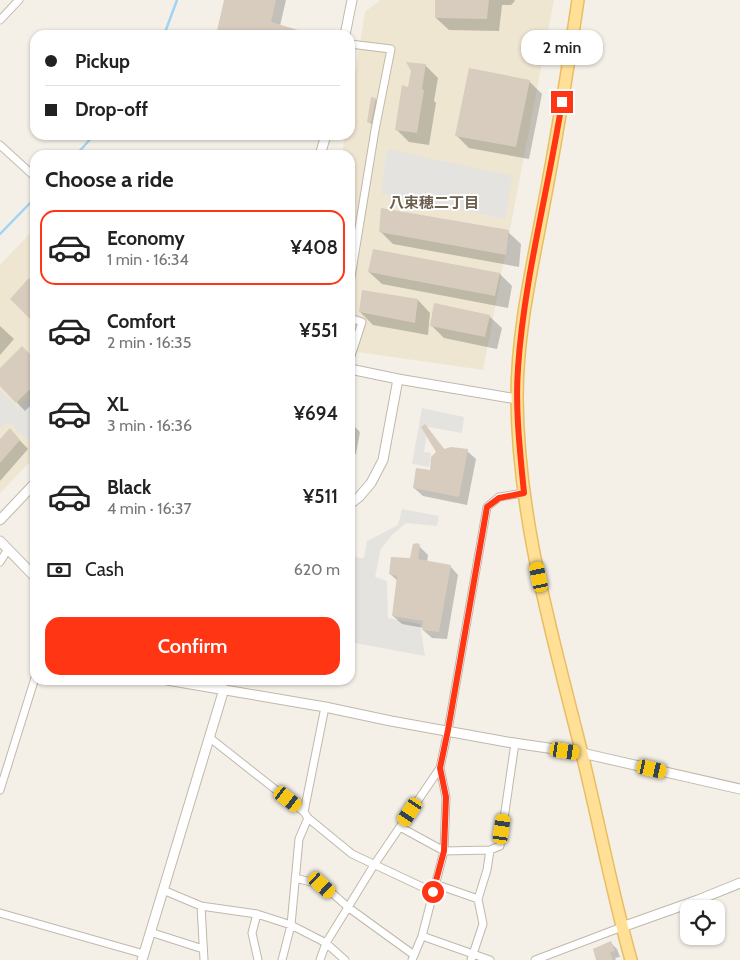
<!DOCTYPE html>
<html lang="en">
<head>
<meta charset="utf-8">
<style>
  :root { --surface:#fff; --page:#f2f2f2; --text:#222; --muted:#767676; --line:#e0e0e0; --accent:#ff3514 }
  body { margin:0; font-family:Cabin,"Noto Sans JP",sans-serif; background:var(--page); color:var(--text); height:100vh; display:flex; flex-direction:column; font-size:19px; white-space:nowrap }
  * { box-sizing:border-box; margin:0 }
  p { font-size:16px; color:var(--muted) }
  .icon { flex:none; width:28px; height:28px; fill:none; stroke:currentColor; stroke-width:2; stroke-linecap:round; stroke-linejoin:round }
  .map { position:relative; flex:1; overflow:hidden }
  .panel { position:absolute; left:30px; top:150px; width:325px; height:535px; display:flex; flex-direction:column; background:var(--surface); border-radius:15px; box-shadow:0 1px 4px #0004 }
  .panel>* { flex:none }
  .guide { position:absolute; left:30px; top:30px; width:325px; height:110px; border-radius:15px; box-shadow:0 1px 4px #0004; display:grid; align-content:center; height:110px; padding:0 15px; background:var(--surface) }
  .buttons { position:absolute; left:680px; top:900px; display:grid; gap:10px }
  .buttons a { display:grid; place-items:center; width:45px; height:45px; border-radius:10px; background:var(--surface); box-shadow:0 1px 4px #0004; font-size:25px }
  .end { position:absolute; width:22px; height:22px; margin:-11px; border:6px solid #ff3514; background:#fff; box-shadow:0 0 0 2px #fff }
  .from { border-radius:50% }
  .bubble { position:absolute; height:35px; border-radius:15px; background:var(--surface); box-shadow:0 1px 4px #0004; font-size:16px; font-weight:600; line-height:35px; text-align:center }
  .car { position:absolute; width:15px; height:30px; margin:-15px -8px; border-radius:6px; box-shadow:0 0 4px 1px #0007; background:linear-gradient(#f5c518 24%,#345 0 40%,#f5c518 0 76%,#345 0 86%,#f5c518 0) }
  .guide b { display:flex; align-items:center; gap:18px; height:48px; font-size:19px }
  .guide b+b { border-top:1px solid var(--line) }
  .guide i { width:12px; height:12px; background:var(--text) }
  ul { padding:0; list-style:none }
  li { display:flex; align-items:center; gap:15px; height:75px; margin:0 10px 8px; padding:0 5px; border:2px solid transparent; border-radius:15px }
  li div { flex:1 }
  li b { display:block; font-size:19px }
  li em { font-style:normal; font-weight:600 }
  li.current { border-color:var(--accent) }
  li>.icon { width:45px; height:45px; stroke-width:1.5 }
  h2 { padding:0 15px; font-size:22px; line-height:60px }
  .pay { display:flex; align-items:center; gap:12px; height:55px; padding:0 15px; font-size:19px }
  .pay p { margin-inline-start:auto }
  .primary-button { display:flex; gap:10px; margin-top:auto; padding:10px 15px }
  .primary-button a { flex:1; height:58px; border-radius:15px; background:var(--accent); color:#fff; font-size:20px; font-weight:600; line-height:58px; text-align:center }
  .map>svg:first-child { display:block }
</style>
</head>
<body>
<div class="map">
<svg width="740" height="960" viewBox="0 0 740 960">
  <rect width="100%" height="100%" fill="#f4f0e8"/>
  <!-- education -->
  <path fill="#eee6d1" d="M 380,0 L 554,0 L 483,370 L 350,351 L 350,155 L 342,155 L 345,135 L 350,135 L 350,105 L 365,12 Z
    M 35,228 L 35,457 L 0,493 L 0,265 Z"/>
  <!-- parking -->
  <path fill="#e5e3e0" d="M 387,149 L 512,176 L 505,219 L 381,194 Z
    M 0,390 L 17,407 L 26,398 L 35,408 L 35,435 L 27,440 L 9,422 L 0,429 Z
    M 422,408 L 464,417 L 462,433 L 428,427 L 424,452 L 431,453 L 429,467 L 412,464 Z
    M 402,509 L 439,516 L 437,526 L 406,523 L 392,535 L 381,549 L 375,577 L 387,581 L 388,618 L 420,624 L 425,656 L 350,642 L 350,557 L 364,558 L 367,541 L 398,525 Z"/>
  <!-- shadow -->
  <path fill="#0003" d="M 225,0 L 286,0 L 280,26 L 302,35 L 218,35 Z
    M 436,0 L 514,0 L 515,1 L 511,5 L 502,5 L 499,31 L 449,30 L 436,18 Z
    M 409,63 L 426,66 L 438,78 L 434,101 L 436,103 L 429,145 L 409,142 L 396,129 L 410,88 L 412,71 Z
    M 529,81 L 542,94 L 529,159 L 469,148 L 457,136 Z
    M 375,99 L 379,103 L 375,126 L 368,122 Z
    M 350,228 L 357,235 L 355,243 L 350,249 Z
    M 380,231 L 508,232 L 521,244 L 519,267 L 393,244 Z
    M 369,272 L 500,274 L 512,286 L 508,308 L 382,284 Z
    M 363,291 L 418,300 L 430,313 L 428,335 L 373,325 L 360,312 Z
    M 489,316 L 502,328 L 497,349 L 444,338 L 432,326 Z
    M 0,326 L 14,339 L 0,355 Z
    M 35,361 L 35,401 L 25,411 L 0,385 L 0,370 Z
    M 350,425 L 354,426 L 360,432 L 356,454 L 350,453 Z
    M 425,426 L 445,450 L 467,451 L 476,459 L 467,505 L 423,496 L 414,488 L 431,471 L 438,452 Z
    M 10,430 L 28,449 L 0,481 L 0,441 Z
    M 417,544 L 428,555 L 427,562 L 450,566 L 458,575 L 447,639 L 432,638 L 423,630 L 424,628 L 402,624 L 393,616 L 398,581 L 390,574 L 411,560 Z
    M 611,943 L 617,949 L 620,957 L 615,958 L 616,960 L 598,960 Z"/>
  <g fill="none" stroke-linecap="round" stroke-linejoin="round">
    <!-- stream -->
    <path stroke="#a2d3f3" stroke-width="2.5" d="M 164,35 L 177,0
      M 76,155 L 94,135
      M 0,234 L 35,198"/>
  </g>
  <!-- building -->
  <path fill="#d7ccbd" d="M 224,0 L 276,0 L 271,22 L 308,33 L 308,35 L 216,35 Z
    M 435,0 L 489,0 L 487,19 L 435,18 Z
    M 406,62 L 426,64 L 422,89 L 424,90 L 417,133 L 395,130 L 402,85 L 408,87 L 411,71 Z
    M 469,68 L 530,80 L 516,147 L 455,136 Z
    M 371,97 L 376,98 L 371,123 L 367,122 Z
    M 381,208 L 509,230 L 506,255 L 379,232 Z
    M 373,249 L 500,273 L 495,296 L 368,272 Z
    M 29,278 L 35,284 L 35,324 L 10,299 Z
    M 362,290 L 418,299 L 415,323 L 359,312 Z
    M 434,303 L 490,315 L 485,337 L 430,326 Z
    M 22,346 L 35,359 L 35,396 L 29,390 L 16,403 L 0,386 L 0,368 Z
    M 425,424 L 444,449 L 451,447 L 468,449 L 459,497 L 413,488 L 416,468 L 430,470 L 431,457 L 436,452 L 421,427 Z
    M 10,428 L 20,440 L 0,463 L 0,439 Z
    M 417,543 L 420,545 L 418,559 L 451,565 L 439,632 L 422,630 L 423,621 L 392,616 L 397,576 L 389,574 L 391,557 L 410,558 L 413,544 Z
    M 611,941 L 615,951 L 610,952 L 613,960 L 596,960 L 593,949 Z"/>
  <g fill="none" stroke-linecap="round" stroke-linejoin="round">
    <defs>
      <path id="minor" d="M 0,20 L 19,0
        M 350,44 L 391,49 L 375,130 L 350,283
        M 0,145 L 35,177
        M 350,318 L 362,322 L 350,359
        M 0,562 L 8,549
        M 210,738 L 304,812 L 308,818 L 352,854 L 433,892
        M 0,790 L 35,678
        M 304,812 L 325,707
        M 400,827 L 444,851 L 490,850
        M 295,878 L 323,885 L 349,908 L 414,955
        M 435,884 L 478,899
        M 163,890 L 201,906 L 257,914 L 291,925 L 326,943 L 345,960
        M 201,906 L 204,960
        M 0,913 L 144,954
        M 257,914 L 252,933 L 258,960
        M 150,932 L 203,949
        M 422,936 L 490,960
        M 282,960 L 291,925 L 299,839 L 308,818
        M 320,960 L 326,943 L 374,865 L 440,768
        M 412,960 L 422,936 L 444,851 L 446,797 L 440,768 L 448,730 L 487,507 L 499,497 L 524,493
        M 471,960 L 483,924 L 478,899 L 487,870 L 490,850 L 500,846 L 515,743
        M 535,960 L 622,927"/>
      <path id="tertiary" d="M 345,35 L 352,0
        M 320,155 L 326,135
        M 350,369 L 398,379 L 517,399
        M 350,504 L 359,497 L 371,483 L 383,460 L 398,379
        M 0,520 L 35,483
        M 0,541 L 35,577
        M 167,680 L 325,707 L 391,721 L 507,742 L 582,753 L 740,789
        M 622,927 L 698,900 L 740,883
        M 142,960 L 224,689"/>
      <path id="primary" d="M 578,0 C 568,68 557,136 544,204 C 532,268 517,332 517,398 C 518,520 553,637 582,754 C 599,823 612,892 631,960"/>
    </defs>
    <!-- minor casing -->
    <use href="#minor" stroke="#c0b8aa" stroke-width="9"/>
    <!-- tertiary casing -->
    <use href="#tertiary" stroke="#c0b8aa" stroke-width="11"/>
    <!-- primary casing -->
    <use href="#primary" stroke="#e8be62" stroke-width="14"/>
    <!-- minor -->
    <use href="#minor" stroke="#fff" stroke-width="7"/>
    <!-- tertiary -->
    <use href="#tertiary" stroke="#fff" stroke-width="9"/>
    <!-- primary -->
    <use href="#primary" stroke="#ffe096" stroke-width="11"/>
  </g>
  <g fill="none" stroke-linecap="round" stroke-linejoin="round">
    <!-- route -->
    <path stroke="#ff3514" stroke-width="6" d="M 433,892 L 444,851 L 446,797 L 440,768 L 448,730 L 487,507 L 499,498 L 524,493 C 520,451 515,409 518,368 C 524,279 548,191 562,102"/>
  </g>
  <g text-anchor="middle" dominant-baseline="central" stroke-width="4" stroke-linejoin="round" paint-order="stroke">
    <!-- neighbourhood labels -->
    <g font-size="15" font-weight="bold" fill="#6b5f4d" stroke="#fff">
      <text x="434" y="203">八束穂二丁目</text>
    </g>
  </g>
</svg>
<div class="buttons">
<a><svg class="icon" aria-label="locate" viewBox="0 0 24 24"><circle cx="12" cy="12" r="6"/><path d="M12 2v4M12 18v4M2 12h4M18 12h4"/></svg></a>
</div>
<i class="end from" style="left:433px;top:892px"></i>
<i class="end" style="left:562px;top:102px"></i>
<div class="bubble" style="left:521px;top:30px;width:82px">2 min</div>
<i class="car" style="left:539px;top:577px;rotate:348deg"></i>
<i class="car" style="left:565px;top:751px;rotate:99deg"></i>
<i class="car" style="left:652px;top:769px;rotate:103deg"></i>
<i class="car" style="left:288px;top:799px;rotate:128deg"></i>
<i class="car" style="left:410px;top:812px;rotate:214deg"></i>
<i class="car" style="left:502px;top:829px;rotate:8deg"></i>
<i class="car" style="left:322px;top:885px;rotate:132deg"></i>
<div class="guide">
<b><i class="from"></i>Pickup</b>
<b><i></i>Drop-off</b>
</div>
<section class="panel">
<h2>Choose a ride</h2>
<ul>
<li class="current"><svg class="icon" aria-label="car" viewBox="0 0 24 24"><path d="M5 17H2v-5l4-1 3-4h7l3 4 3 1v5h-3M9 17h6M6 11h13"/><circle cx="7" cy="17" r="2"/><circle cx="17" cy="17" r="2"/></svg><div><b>Economy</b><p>1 min · 16:34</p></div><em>¥408</em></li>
<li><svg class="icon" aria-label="car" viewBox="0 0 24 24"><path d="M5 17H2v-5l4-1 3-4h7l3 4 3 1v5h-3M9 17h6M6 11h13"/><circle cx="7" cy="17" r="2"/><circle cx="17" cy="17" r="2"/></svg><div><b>Comfort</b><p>2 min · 16:35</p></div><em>¥551</em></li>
<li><svg class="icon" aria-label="car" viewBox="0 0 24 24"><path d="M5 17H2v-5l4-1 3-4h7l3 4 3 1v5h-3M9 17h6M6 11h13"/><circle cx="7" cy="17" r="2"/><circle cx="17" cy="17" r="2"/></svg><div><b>XL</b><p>3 min · 16:36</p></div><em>¥694</em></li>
<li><svg class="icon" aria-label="car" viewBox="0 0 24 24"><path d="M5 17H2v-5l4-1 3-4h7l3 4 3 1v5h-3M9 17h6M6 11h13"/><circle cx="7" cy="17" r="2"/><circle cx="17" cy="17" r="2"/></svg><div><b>Black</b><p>4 min · 16:37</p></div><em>¥511</em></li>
</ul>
<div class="pay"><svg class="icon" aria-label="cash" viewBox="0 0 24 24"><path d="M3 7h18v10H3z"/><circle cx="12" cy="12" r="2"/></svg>Cash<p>620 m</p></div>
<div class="primary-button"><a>Confirm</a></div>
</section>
</div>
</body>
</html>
